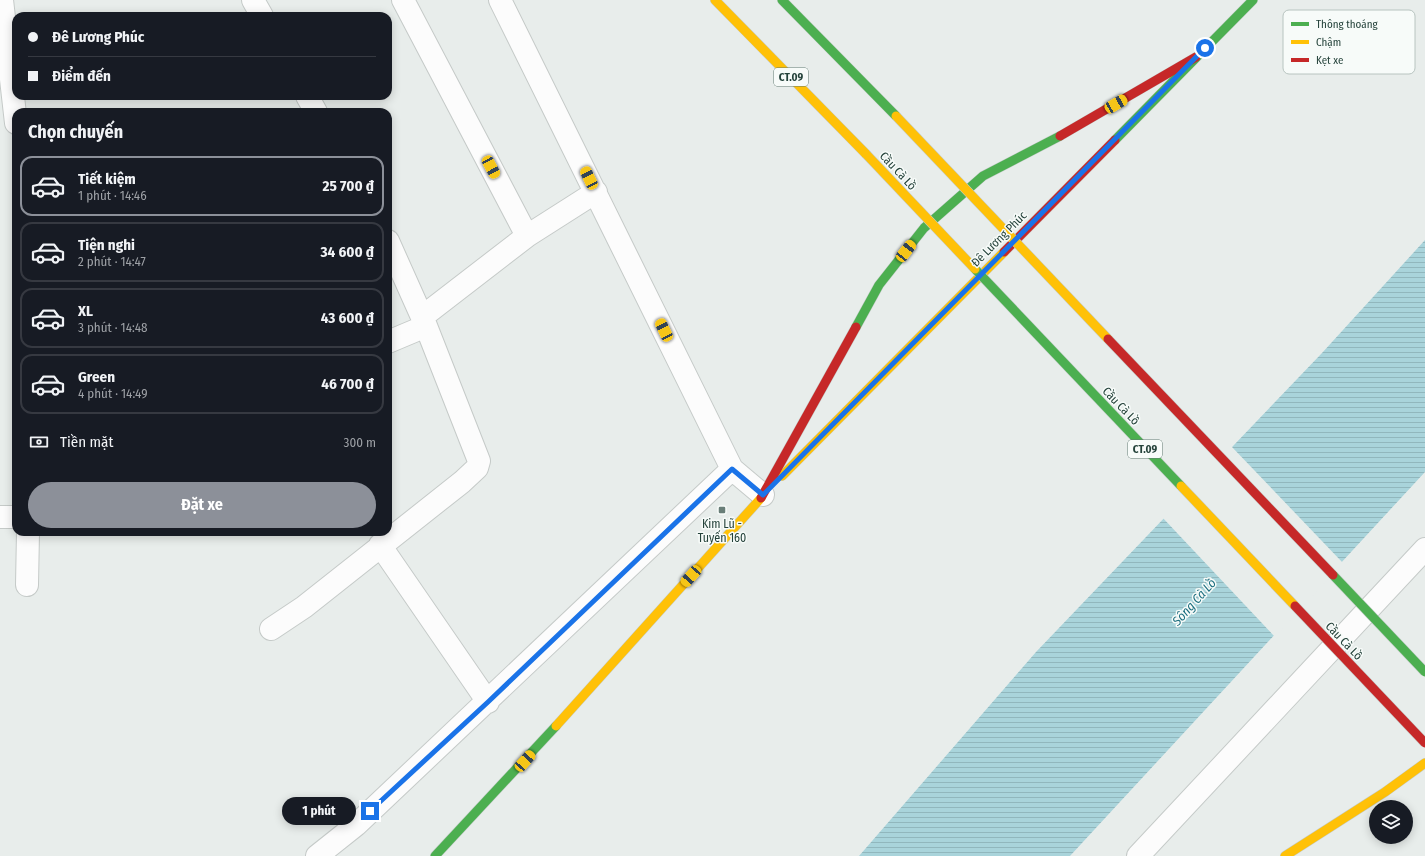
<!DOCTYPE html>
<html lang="vi">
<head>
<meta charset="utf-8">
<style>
  :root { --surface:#171b24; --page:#242831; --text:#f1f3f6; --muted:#9ea1a6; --line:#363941; --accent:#8c9099 }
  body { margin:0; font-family:"Fira Sans Condensed",sans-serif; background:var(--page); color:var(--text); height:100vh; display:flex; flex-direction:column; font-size:15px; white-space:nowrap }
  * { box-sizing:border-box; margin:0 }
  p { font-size:13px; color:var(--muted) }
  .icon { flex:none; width:22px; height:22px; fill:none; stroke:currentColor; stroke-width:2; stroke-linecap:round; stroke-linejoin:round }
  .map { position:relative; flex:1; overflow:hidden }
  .drawer { position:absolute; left:12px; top:108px; width:380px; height:428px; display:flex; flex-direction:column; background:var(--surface); border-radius:12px; box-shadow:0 2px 10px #0003 }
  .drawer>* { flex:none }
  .guide { position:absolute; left:12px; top:12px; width:380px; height:88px; border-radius:12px; box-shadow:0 2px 10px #0003; display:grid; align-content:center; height:88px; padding:0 16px; background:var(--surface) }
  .buttons { position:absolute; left:1369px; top:800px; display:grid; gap:8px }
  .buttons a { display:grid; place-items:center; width:44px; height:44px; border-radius:50%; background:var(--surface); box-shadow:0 2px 10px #0003; font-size:20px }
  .end { position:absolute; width:18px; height:18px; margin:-9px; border:5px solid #1a73e8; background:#fff; box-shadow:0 0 0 2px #fff }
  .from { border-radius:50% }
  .bubble { position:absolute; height:28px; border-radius:14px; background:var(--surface); box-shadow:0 2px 10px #0003; font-size:13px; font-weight:700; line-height:28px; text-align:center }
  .car { position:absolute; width:12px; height:24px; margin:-12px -6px; border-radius:5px; box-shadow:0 0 3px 1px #0007; background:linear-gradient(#f5c518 24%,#345 0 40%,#f5c518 0 76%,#345 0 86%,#f5c518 0) }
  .guide b { display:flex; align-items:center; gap:14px; height:38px; font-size:15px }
  .guide b+b { border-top:1px solid var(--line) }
  .guide i { width:10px; height:10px; background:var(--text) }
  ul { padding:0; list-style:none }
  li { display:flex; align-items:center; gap:12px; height:60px; margin:0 8px 6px; padding:0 8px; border:2px solid var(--line); border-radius:12px }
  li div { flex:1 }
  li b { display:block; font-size:15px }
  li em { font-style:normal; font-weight:700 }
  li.selected { border-color:var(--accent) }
  li>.icon { width:36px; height:36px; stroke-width:1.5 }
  h2 { padding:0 16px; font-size:18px; line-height:48px }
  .pay { display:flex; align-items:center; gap:10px; height:44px; padding:0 16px; font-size:15px }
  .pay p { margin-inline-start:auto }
  .button { display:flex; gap:8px; margin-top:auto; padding:8px 16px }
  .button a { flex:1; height:46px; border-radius:24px; background:var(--accent); color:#fff; font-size:16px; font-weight:700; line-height:46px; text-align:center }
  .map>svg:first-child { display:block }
</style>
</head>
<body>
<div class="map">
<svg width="1425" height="856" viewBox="0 0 1425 856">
  <defs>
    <pattern id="water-rules" width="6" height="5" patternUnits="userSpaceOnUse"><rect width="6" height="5" fill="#a9d4db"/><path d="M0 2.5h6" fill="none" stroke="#91b7bd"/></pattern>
  </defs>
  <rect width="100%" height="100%" fill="#e8edeb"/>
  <!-- water -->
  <path fill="url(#water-rules)" d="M 1425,240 L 1425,472 L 1070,856 L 859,856 L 1036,652 L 1322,353 Z"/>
  <!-- pier -->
  <path fill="#e8edeb" d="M 1231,446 L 1343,563 L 1275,637 L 1162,517 Z"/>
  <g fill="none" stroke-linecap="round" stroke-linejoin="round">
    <defs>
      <path id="street" d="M 2,0 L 16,123
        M 253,0 L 262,16
        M 403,0 L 527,236
        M 500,0 L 732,469 L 763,495
        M 307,96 L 316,112
        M 422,317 L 527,236 L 596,192
        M 388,342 L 426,326
        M 0,517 L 16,517
        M 380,545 L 488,702
        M 27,585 L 28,532
        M 271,629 L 304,607 L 462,482 L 477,468 L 479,461 L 426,326 L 388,241
        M 317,856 L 356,825 L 732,469
        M 1138,856 L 1425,549"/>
      <path id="fast" d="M 782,0 L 896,116
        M 1115,140 L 1253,0
        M 856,327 L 879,285 L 924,228 L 983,176 L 1060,136
        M 435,856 L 556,726"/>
      <path id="slow" d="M 715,0 L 866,154
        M 782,476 L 1004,252
        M 556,726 L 761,498
        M 1285,856 L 1385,792 L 1425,763"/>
      <path id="jam" d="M 1060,136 L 1196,57
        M 1004,252 L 1115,140
        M 761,498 L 856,327"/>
    </defs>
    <!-- street casing -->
    <use href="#street" stroke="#c5cac8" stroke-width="24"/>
    <!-- fast casing -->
    <use href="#fast" stroke="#c3cbc8" stroke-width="10"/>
    <!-- slow casing -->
    <use href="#slow" stroke="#c3cbc8" stroke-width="10"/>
    <!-- jam casing -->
    <use href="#jam" stroke="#c3cbc8" stroke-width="10"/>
    <!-- street -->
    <use href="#street" stroke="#fcfcfc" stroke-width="22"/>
    <!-- fast -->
    <use href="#fast" stroke="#4caf50" stroke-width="9"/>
    <!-- slow -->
    <use href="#slow" stroke="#ffc107" stroke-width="9"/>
    <!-- jam -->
    <use href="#jam" stroke="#c62828" stroke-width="9"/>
    <defs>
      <path id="fast-bridge" d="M 975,269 L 1181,486
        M 1333,575 L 1425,672"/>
      <path id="slow-bridge" d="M 896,116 L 1108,339
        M 866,154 L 975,269
        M 1181,486 L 1295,606"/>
      <path id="jam-bridge" d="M 1108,339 L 1333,575
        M 1295,606 L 1425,743"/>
    </defs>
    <!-- fast-bridge casing -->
    <use href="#fast-bridge" stroke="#c3ccc9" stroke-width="10" stroke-linecap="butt"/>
    <!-- slow-bridge casing -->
    <use href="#slow-bridge" stroke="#c3ccc9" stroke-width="10" stroke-linecap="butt"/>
    <!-- jam-bridge casing -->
    <use href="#jam-bridge" stroke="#c3ccc9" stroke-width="10" stroke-linecap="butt"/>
    <!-- fast-bridge -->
    <use href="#fast-bridge" stroke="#4caf50" stroke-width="9"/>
    <!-- slow-bridge -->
    <use href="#slow-bridge" stroke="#ffc107" stroke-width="9"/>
    <!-- jam-bridge -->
    <use href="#jam-bridge" stroke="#c62828" stroke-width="9"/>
  </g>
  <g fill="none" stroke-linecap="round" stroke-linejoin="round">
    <!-- route -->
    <path stroke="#1a73e8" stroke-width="5" d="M 370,811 L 488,702 L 732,469 L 763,495 L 1205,48"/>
  </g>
  <!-- markers -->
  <rect fill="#697e78" stroke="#f7fbf9" stroke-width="1.5" x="718" y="506" width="8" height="8" rx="2"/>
  <g text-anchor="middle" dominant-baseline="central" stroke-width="3" stroke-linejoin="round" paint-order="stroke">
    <!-- shield labels -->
    <g fill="#f7fbf9" stroke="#637a73" stroke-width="1">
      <rect x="774" y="68" width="34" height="18" rx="3"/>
      <rect x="1128" y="440" width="34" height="18" rx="3"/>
    </g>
    <g font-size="11" font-weight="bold" fill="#24423a">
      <text x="791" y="77">CT.09</text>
      <text x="1145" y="449">CT.09</text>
    </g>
    <!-- street labels -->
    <g font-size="12" fill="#24423a" stroke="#f7fbf9">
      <text transform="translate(898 171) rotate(47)">Cầu Cà Lồ</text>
      <text transform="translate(999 239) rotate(-45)">Đê Lương Phúc</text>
      <text transform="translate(1121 406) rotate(46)">Cầu Cà Lồ</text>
      <text transform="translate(1344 641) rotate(46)">Cầu Cà Lồ</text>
    </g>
    <!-- poi labels -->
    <g font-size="12" fill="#24423a" stroke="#f7fbf9">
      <text x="722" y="524">Kim Lũ -<tspan x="722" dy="14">Tuyến 160</tspan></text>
    </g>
    <!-- water labels -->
    <g font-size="13" font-style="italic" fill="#1c6f80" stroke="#f7fbf9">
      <text transform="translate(1194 602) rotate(-48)">Sông Cà Lồ</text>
    </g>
  </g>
  <!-- legend -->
  <rect x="1283" y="10" width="132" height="64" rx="6" fill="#f7fbf9" stroke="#b8c4c0" stroke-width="1"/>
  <rect x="1291" y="22" width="18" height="4" fill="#4caf50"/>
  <rect x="1291" y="40" width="18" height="4" fill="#ffc107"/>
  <rect x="1291" y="58" width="18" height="4" fill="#c62828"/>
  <g font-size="11" fill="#24423a">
    <text x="1316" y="28">Thông thoáng</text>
    <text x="1316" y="46">Chậm</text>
    <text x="1316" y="64">Kẹt xe</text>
  </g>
</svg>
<div class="buttons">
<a><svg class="icon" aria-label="layers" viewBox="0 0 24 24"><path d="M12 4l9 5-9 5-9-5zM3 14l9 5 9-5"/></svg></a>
</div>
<i class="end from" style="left:1205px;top:48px"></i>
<i class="end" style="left:370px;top:811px"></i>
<div class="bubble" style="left:282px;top:797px;width:74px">1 phút</div>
<i class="car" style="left:1116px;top:104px;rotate:60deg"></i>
<i class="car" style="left:491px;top:167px;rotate:152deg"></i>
<i class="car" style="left:589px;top:178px;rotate:334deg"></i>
<i class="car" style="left:906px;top:251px;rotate:38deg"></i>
<i class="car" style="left:664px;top:330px;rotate:334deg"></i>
<i class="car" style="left:691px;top:576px;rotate:222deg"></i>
<i class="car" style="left:525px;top:761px;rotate:42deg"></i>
<div class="guide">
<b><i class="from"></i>Đê Lương Phúc</b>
<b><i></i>Điểm đến</b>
</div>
<section class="drawer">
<h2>Chọn chuyến</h2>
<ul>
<li class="selected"><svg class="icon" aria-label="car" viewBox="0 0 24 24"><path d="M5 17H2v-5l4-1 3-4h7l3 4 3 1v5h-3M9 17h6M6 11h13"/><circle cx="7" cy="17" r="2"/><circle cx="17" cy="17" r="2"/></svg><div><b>Tiết kiệm</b><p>1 phút · 14:46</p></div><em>25 700 ₫</em></li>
<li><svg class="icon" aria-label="car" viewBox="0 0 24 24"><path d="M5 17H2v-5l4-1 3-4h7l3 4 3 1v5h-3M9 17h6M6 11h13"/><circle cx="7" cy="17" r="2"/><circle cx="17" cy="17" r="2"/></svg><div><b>Tiện nghi</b><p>2 phút · 14:47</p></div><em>34 600 ₫</em></li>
<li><svg class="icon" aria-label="car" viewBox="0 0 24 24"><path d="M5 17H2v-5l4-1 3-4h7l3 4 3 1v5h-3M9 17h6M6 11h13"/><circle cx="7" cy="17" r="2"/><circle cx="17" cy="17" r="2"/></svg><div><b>XL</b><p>3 phút · 14:48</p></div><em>43 600 ₫</em></li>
<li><svg class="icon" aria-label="car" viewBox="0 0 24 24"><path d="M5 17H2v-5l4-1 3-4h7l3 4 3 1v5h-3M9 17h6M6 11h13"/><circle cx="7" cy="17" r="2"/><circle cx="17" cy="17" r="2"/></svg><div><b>Green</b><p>4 phút · 14:49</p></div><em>46 700 ₫</em></li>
</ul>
<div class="pay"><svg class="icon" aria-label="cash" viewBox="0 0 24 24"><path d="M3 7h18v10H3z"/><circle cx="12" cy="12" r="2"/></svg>Tiền mặt<p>300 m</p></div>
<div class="button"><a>Đặt xe</a></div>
</section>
</div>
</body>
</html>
